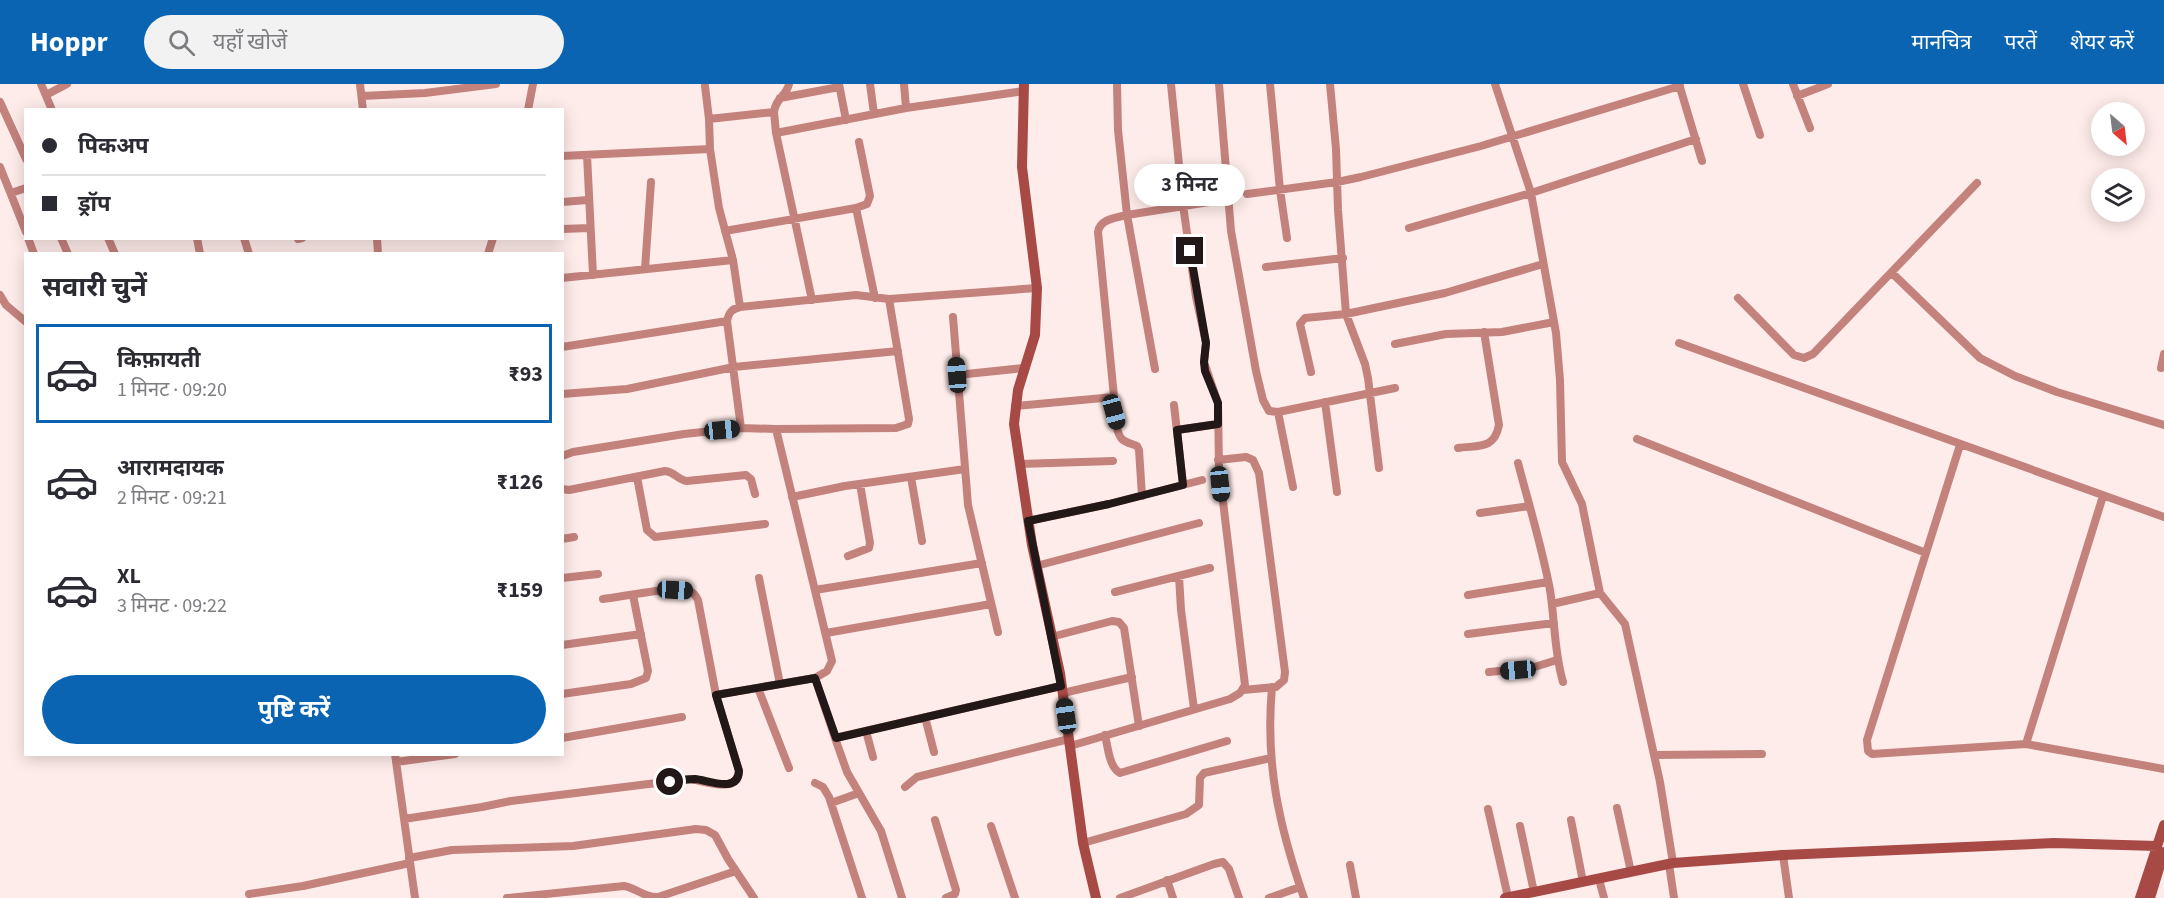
<!DOCTYPE html>
<html lang="hi">
<head>
<meta charset="utf-8">
<style>
  :root { --surface:#fff; --page:#f2f2f3; --text:#2b2b33; --muted:#7c7c81; --line:#e1e1e2; --accent:#0a64b2 }
  body { margin:0; font-family:"Source Sans 3","Noto Sans Devanagari",sans-serif; background:var(--page); color:var(--text); height:100vh; display:flex; flex-direction:column; font-size:22px; white-space:nowrap }
  * { box-sizing:border-box; margin:0 }
  p { font-size:20px; color:var(--muted) }
  .icon { flex:none; width:33px; height:33px; fill:none; stroke:currentColor; stroke-width:2; stroke-linecap:round; stroke-linejoin:round }
  .map { position:relative; flex:1; overflow:hidden }
  .side { position:absolute; left:24px; top:168px; width:540px; height:504px; display:flex; flex-direction:column; background:var(--surface); border-radius:0px; box-shadow:0 3px 15px #0003 }
  .side>* { flex:none }
  .guide { position:absolute; left:24px; top:24px; width:540px; height:132px; border-radius:0px; box-shadow:0 3px 15px #0003; display:grid; align-content:center; height:132px; padding:0 18px; background:var(--surface) }
  .needle { width:39px; rotate:152deg }
  .tools { position:absolute; left:2091px; top:18px; display:grid; gap:12px }
  .tools a { display:grid; place-items:center; width:54px; height:54px; border-radius:50%; background:var(--surface); box-shadow:0 3px 15px #0003; font-size:30px }
  .end { position:absolute; width:27px; height:27px; margin:-14px; border:8px solid #221817; background:#fff; box-shadow:0 0 0 3px #fff }
  .from { border-radius:50% }
  .bubble { position:absolute; height:42px; border-radius:21px; background:var(--surface); box-shadow:0 3px 15px #0003; font-size:20px; font-weight:700; line-height:42px; text-align:center }
  .car { position:absolute; width:18px; height:36px; margin:-18px -9px; border-radius:8px; box-shadow:0 0 4px 2px #0007; background:linear-gradient(#222 24%,#8ab4d8 0 40%,#222 0 76%,#8ab4d8 0 86%,#222 0) }
  .guide b { display:flex; align-items:center; gap:21px; height:57px; font-size:22px }
  .guide b+b { border-top:2px solid var(--line) }
  .guide i { width:15px; height:15px; background:var(--text) }
  ul { padding:0; list-style:none }
  li { display:flex; align-items:center; gap:18px; height:99px; margin:0 12px 9px; padding:0 6px; border:3px solid transparent; border-radius:0px }
  li div { flex:1 }
  li b { display:block; font-size:22px }
  li em { font-style:normal; font-weight:700 }
  li.on { border-color:var(--accent) }
  li>.icon { width:54px; height:54px; stroke-width:1.5 }
  h2 { padding:0 18px; font-size:27px; line-height:72px }
  .action { display:flex; gap:12px; margin-top:auto; padding:12px 18px }
  .action a { flex:1; height:69px; border-radius:36px; background:var(--accent); color:#fff; font-size:24px; font-weight:700; line-height:69px; text-align:center }
  header { display:flex; align-items:center; gap:36px; box-sizing:border-box; height:84px; padding:0 30px; background:var(--accent); color:#fff }
  header strong { font-size:28px }
  nav { display:flex; gap:33px; margin-inline-start:auto; font-size:21px }
  .search { width:420px; height:54px; background:var(--page); display:flex; align-items:center; gap:15px; box-sizing:border-box; padding:0 21px; border-radius:33px; color:var(--muted); font-size:22px }
  .map>svg:first-child { display:block }
</style>
</head>
<body>
<header>
<strong>Hoppr</strong>
<div class="search"><svg class="icon" aria-label="search" viewBox="0 0 24 24"><circle cx="10" cy="10" r="6"/><path d="M15 15l6 6"/></svg>यहाँ खोजें</div>
<nav><a>मानचित्र</a><a>परतें</a><a>शेयर करें</a></nav>
</header>
<div class="map">
<svg width="2164" height="814" viewBox="0 0 2164 814">
  <rect width="100%" height="100%" fill="#feecea"/>
  <g fill="none" stroke-linecap="round" stroke-linejoin="round">
    <!-- street -->
    <path stroke="#c4827d" stroke-width="8" d="M 41,0 L 52,26
      M 360,0 L 363,26
      M 839,0 L 846,36
      M 870,0 L 874,30
      M 1219,0 L 1231,147 L 1256,287 L 1263,316 L 1269,327 L 1278,328 L 1395,304
      M 1270,0 L 1280,106 L 1287,154
      M 1330,0 L 1336,65 L 1338,126 L 1346,230 L 1365,280 L 1368,294 L 1379,384
      M 1495,0 L 1531,109 L 1556,249 L 1560,296 L 1562,378 L 1582,420 L 1600,509 L 1625,540 L 1660,698 L 1673,779
      M 1679,0 L 1702,77
      M 1743,0 L 1760,51
      M 1793,0 L 1810,44
      M 705,2 L 709,35
      M 46,11 L 67,0
      M 362,12 L 425,9 L 496,0
      M 1797,12 L 1828,0
      M 780,14 L 839,3
      M 0,18 L 26,75
      M 906,24 L 1024,7
      M 528,26 L 533,0
      M 774,28 C 775,15 787,11 789,0
      M 776,49 L 812,216
      M 710,65 L 719,124 L 733,176
      M 587,71 L 593,191
      M 562,72 L 710,65 L 709,35 L 774,28 L 776,49 L 906,24 L 904,0
      M 0,83 L 26,148
      M 11,109 L 26,104
      M 1247,110 L 1337,98 L 1361,93 L 1481,62 L 1680,2
      M 562,118 L 588,116
      M 856,124 L 867,120 L 870,112 L 859,58
      M 1409,144 L 1531,109 L 1696,55
      M 562,145 L 590,144
      M 725,147 L 856,124 L 875,214
      M 28,154 L 34,170
      M 61,154 L 68,170
      M 108,154 L 115,170
      M 197,154 L 200,170
      M 244,154 L 249,170
      M 377,154 L 378,170
      M 298,155 L 302,154
      M 488,170 L 493,154
      M 1266,183 L 1343,174
      M 645,185 L 651,98
      M 1892,189 L 1980,274 L 2015,292 L 2057,308 L 2164,341
      M 562,194 L 733,176 L 740,223 C 732,225 729,228 727,237 L 741,344 L 776,345 L 832,577 L 827,587 L 815,594 L 835,654 L 1061,602
      M 0,211 L 6,221 L 26,238
      M 1738,214 L 1794,271 L 1804,274 L 1813,270 L 1977,99
      M 740,223 L 856,211 L 889,215 L 1037,204
      M 953,233 L 968,421 L 998,548
      M 1679,259 L 2164,433
      M 1395,260 L 1446,250 L 1502,248 L 1554,238
      M 562,263 L 727,237
      M 2161,284 L 2164,270
      M 1155,285 L 1127,131 L 1228,115
      M 1311,288 L 1300,240 L 1305,234 L 1346,230 L 1445,209 L 1543,180
      M 957,291 L 1024,284
      M 562,310 L 627,305 L 734,283 L 898,267
      M 1114,313 L 1098,148 C 1100,135 1115,134 1127,131 L 1118,46 L 1117,0
      M 1325,318 L 1337,408
      M 1174,321 L 1183,401
      M 1015,322 L 1114,313 C 1114,323 1115,350 1123,356 C 1127,359 1133,360 1137,362 L 1139,366 L 1142,412
      M 1278,328 L 1293,403
      M 776,345 L 896,344 L 908,340 L 909,335 L 889,215
      M 1177,346 L 1218,340
      M 1637,355 L 1926,469
      M 1960,361 L 1867,656 L 1868,667 L 1872,670 L 2026,660 L 2164,685
      M 1458,364 C 1479,361 1494,366 1499,341 L 1484,248
      M 562,372 L 573,368 L 684,350 L 741,344
      M 1218,376 L 1246,373 L 1253,376 L 1259,389 L 1285,588 L 1284,596 L 1276,603 L 1243,606
      M 1518,379 C 1529,421 1542,463 1550,506 C 1555,537 1554,568 1563,598
      M 1020,380 L 1113,377
      M 637,393 L 647,446 L 655,453 L 765,440
      M 911,393 L 922,457
      M 562,405 L 569,406 L 665,387 C 675,388 678,396 687,397 L 746,391 L 751,395 L 755,410
      M 792,413 L 845,402 L 965,385
      M 1480,429 L 1529,422
      M 1028,437 L 1109,420 L 1202,396
      M 562,455 L 574,453
      M 848,472 L 869,464 L 870,459 L 860,400
      M 1036,482 L 1199,439
      M 1179,492 L 1181,526 L 1194,625
      M 562,494 L 598,490
      M 759,494 L 780,600
      M 815,506 L 982,479
      M 1115,508 L 1210,484
      M 1468,511 L 1548,498
      M 603,515 C 621,513 673,502 688,506 C 693,508 696,512 698,516 L 716,611
      M 1552,520 L 1600,509
      M 826,549 L 991,520
      M 1468,550 L 1554,539
      M 1051,553 L 1112,537 L 1119,538 L 1124,544 L 1139,642
      M 562,561 L 641,550
      M 1489,588 L 1531,584 L 1557,576
      M 1272,603 C 1265,680 1279,742 1304,814
      M 758,604 L 789,684
      M 1063,609 L 1132,593
      M 562,610 L 631,600 L 646,594 L 648,587 L 633,511
      M 925,633 L 934,668
      M 866,647 L 873,673
      M 1105,651 C 1108,663 1109,683 1120,689 L 1227,657
      M 562,654 L 682,633
      M 835,654 L 847,688 L 881,747 L 902,814
      M 2026,660 L 2103,412
      M 1070,662 L 1230,615 L 1240,609 L 1245,601 L 1219,384 L 1218,319 L 1204,278 L 1206,259 L 1196,213 L 1183,121 L 1171,0
      M 395,670 L 415,814
      M 1654,671 L 1762,670
      M 396,678 L 455,670
      M 815,699 L 823,703 L 829,713 L 862,814
      M 905,703 L 917,693 L 1069,655
      M 831,719 L 859,709
      M 1617,724 L 1631,788
      M 1488,725 L 1508,813
      M 404,735 L 482,723 L 511,717 L 689,695 C 703,696 737,711 739,687 L 716,611 L 815,594
      M 935,736 L 956,806 L 955,810 L 946,814
      M 1571,736 L 1583,798
      M 991,742 L 1015,814
      M 1520,742 L 1534,808
      M 1083,759 L 1186,730 L 1199,721 L 1200,694 L 1204,689 L 1271,674
      M 1783,771 L 1789,814
      M 409,774 L 452,766 L 573,762 L 696,745 L 706,746 L 715,751 L 728,775 L 754,814
      M 1669,780 L 1674,814
      M 1350,781 L 1356,814
      M 1599,795 L 1604,814
      M 1167,796 L 1173,814
      M 249,810 L 303,802 L 410,779
      M 507,814 L 624,802 C 637,804 644,814 658,813 L 736,787
      M 1120,814 L 1214,780 L 1223,778 L 1229,785 L 1239,814
      M 1269,814 L 1300,803"/>
    <!-- secondary -->
    <path stroke="#a74a46" stroke-width="10" d="M 1024,0 L 1022,83 L 1037,204 L 1035,251 L 1018,306 L 1014,340 L 1032,461 L 1060,589 L 1083,759 L 1096,814
      M 1505,814 L 1673,779 L 1783,771 L 2054,759 L 2157,762
      M 2140,814 L 2164,741
      M 2150,814 L 2164,768"/>
  </g>
  <g fill="none" stroke-linecap="round" stroke-linejoin="round">
    <!-- route -->
    <path stroke="#221817" stroke-width="8" d="M 670,698 C 678,697 686,695 695,695 C 708,696 738,710 739,687 L 716,611 L 815,594 L 836,654 L 1061,602 L 1028,437 L 1109,420 L 1183,401 L 1177,346 L 1218,340 L 1218,319 L 1205,287 L 1204,278 L 1206,259 L 1190,167"/>
  </g>
</svg>
<div class="tools">
<a><svg class="needle" viewBox="-14 -14 28 28"><path d="M0-13l5 13h-10z" fill="#e53935"/><path d="M0 13l5-13h-10z" fill="#7c7c81"/></svg></a>
<a><svg class="icon" aria-label="layers" viewBox="0 0 24 24"><path d="M12 4l9 5-9 5-9-5zM3 14l9 5 9-5"/></svg></a>
</div>
<i class="end from" style="left:670px;top:698px"></i>
<i class="end" style="left:1190px;top:167px"></i>
<div class="bubble" style="left:1134px;top:80px;width:111px">3 मिनट</div>
<i class="car" style="left:957px;top:291px;rotate:356deg"></i>
<i class="car" style="left:1114px;top:328px;rotate:165deg"></i>
<i class="car" style="left:722px;top:346px;rotate:84deg"></i>
<i class="car" style="left:1220px;top:400px;rotate:174deg"></i>
<i class="car" style="left:675px;top:506px;rotate:93deg"></i>
<i class="car" style="left:1518px;top:586px;rotate:265deg"></i>
<i class="car" style="left:1066px;top:632px;rotate:352deg"></i>
<div class="guide">
<b><i class="from"></i>पिकअप</b>
<b><i></i>ड्रॉप</b>
</div>
<section class="side">
<h2>सवारी चुनें</h2>
<ul>
<li class="on"><svg class="icon" aria-label="car" viewBox="0 0 24 24"><path d="M5 17H2v-5l4-1 3-4h7l3 4 3 1v5h-3M9 17h6M6 11h13"/><circle cx="7" cy="17" r="2"/><circle cx="17" cy="17" r="2"/></svg><div><b>किफ़ायती</b><p>1 मिनट · 09:20</p></div><em>₹93</em></li>
<li><svg class="icon" aria-label="car" viewBox="0 0 24 24"><path d="M5 17H2v-5l4-1 3-4h7l3 4 3 1v5h-3M9 17h6M6 11h13"/><circle cx="7" cy="17" r="2"/><circle cx="17" cy="17" r="2"/></svg><div><b>आरामदायक</b><p>2 मिनट · 09:21</p></div><em>₹126</em></li>
<li><svg class="icon" aria-label="car" viewBox="0 0 24 24"><path d="M5 17H2v-5l4-1 3-4h7l3 4 3 1v5h-3M9 17h6M6 11h13"/><circle cx="7" cy="17" r="2"/><circle cx="17" cy="17" r="2"/></svg><div><b>XL</b><p>3 मिनट · 09:22</p></div><em>₹159</em></li>
</ul>
<div class="action"><a>पुष्टि करें</a></div>
</section>
</div>
</body>
</html>
